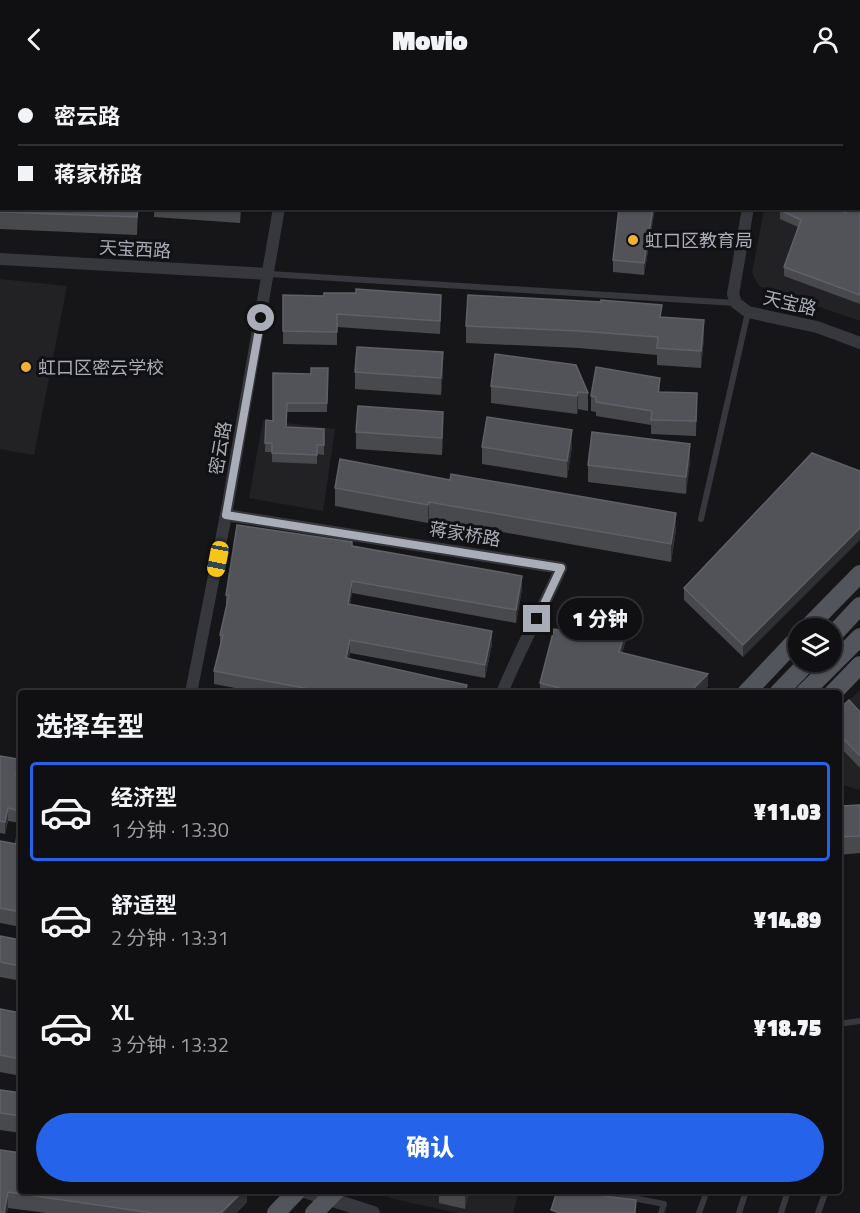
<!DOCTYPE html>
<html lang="zh">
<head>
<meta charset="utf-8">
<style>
  :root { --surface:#101012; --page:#19191b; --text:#f1f3f6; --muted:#9c9d9f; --line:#303032; --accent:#2563eb }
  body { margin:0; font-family:"Titillium Web","Noto Sans SC",sans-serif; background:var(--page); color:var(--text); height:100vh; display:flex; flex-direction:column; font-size:22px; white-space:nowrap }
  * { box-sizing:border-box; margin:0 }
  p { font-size:20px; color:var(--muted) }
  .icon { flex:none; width:33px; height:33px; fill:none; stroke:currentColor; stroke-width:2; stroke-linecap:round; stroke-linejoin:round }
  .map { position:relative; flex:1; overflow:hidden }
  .sheet { position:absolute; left:18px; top:612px; width:824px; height:504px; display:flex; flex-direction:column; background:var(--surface); border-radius:6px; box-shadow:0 2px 4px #0004,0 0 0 2px var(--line) }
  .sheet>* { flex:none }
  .hud { position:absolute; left:0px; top:0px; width:861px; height:132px; box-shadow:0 2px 4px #0004,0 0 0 2px var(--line); display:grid; align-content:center; height:132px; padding:0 18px; background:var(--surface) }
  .tools { position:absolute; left:788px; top:540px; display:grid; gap:12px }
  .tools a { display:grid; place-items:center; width:54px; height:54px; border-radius:50%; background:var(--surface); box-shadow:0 2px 4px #0004,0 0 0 2px var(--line); font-size:30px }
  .end { position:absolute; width:27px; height:27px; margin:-14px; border:8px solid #a8adb8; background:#111; box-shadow:0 0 0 3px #111 }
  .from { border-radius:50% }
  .bubble { position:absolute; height:42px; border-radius:21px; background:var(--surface); box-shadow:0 2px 4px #0004,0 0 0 2px var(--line); font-size:20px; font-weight:800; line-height:42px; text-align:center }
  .car { position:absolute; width:18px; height:36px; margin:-18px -9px; border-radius:8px; box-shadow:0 0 4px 2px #0007; background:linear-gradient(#f5c518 24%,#345 0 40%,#f5c518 0 76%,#345 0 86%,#f5c518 0) }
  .hud b { display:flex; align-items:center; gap:21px; height:57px; font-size:22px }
  .hud b+b { border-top:2px solid var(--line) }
  .hud i { width:15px; height:15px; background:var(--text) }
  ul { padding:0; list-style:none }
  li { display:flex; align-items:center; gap:18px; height:99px; margin:0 12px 9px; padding:0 6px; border:3px solid transparent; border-radius:6px }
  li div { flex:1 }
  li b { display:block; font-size:22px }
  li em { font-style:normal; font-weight:800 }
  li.current { border-color:var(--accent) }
  li>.icon { width:54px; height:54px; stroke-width:1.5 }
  h2 { padding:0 18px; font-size:27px; line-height:72px }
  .button { display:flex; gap:12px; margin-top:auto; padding:12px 18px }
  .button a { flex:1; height:69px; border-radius:36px; background:var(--accent); color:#fff; font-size:24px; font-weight:800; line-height:69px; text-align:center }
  header { display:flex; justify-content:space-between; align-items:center; height:78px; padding:0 18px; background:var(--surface); font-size:27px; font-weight:800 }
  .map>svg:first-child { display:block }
</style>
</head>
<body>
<header><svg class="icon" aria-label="back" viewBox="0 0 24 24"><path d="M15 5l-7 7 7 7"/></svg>Movio<svg class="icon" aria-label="person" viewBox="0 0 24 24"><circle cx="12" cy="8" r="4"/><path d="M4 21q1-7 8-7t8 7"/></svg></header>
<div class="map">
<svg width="860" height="1135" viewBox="0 0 860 1135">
  <rect width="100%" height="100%" fill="#161618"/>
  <!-- built -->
  <path fill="#222225" d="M 789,0 L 860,0 L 860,243 L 759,208 L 752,195 L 764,131 L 860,130 L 860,2 L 788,1 Z
    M 0,201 L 67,208 L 34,377 L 0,371 Z
    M 263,342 L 335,351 L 323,433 L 249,420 Z
    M 860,612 L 860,712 L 839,706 L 839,632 Z
    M 381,1113 L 519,1113 L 513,1135 L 457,1135 L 390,1120 Z"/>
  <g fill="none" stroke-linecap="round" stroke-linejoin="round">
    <!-- service -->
    <path stroke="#37383d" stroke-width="6" d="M 269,196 L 735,225
      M 701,441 L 748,234
      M 838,946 L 860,943
      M 597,1113 L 664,1126 L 661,1135
      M 699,1135 L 707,1113
      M 739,1135 L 746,1113
      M 781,1135 L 788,1113
      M 818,1135 L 826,1113"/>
    <!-- minor -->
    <path stroke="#37383d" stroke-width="12" d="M 300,2 L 300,0
      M 772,2 L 772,0
      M 748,130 L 733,216 L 736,225 L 748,234 L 817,249 L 860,265
      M 0,181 L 269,196
      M 226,437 L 561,490 C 542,532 519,572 502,615
      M 191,615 L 226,437 L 279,130"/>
    <!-- tertiary -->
    <path stroke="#37383d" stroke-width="14" d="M 305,1113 L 373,1135"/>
    <!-- primary -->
    <path stroke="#53555c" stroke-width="18" d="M 807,550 L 860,496
      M 831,559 L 860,528
      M 746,615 L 798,560
      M 778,615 L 808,584
      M 804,615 L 860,559
      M 833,615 L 860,587
      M 276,1135 L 297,1113
      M 314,1135 L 336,1113"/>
  </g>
  <!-- wall -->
  <path fill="#47494d" d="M 0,0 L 2,2 L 2,38 L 0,38 Z
    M 0,53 L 2,53 L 2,93 L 0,93 Z
    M 860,105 L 860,226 L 784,198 L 784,189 L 798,149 L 780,141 L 780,132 L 846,135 Z
    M 0,111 L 138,130 L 137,157 L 0,151 Z
    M 154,130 L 241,130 L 240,145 L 154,139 Z
    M 655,130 L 644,197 L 613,194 L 613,182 Z
    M 283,217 L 441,231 L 440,256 L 337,249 L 337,267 L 283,266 Z
    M 662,239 L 704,260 L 701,290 L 657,287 L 657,277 L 579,270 L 466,265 L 466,248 Z
    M 576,287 L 588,315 L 588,333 L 578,331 L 577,336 L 491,325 L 491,308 Z
    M 328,290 L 327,334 L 287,334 L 286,349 L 324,360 L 324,377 L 317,376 L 317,386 L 272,384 L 272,374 L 265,374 L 266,342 L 273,343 L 311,296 Z
    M 443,292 L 441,317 L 355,311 L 355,294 Z
    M 660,314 L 697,315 L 696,358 L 651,356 L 651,347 L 596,338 L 596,334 L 591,333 L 591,318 Z
    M 443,352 L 442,377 L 356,371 L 356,354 Z
    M 482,369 L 572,369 L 567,400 L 482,386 Z
    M 812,375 L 743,579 L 684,522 L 684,510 Z
    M 690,383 L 686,416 L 588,404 L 588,387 Z
    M 335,410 L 676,452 L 671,484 L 429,441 L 428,445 L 335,428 Z
    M 352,468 L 522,511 L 516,545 L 352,515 L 350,526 L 492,566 L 485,600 L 350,575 L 349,580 L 467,615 L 262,615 L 214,606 L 214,593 L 220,568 L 220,557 L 226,530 L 226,517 Z
    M 564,553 L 626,562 L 622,574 L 708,608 L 701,615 L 540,615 L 540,605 Z
    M 838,632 L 860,634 L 860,690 L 838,667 Z
    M 0,678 L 18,693 L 18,698 L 21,699 L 21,745 L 8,743 L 5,756 L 0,755 Z
    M 838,709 L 842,728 L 860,727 L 860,775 L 838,777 Z
    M 21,757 L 21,849 L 0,845 L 0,763 L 16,766 Z
    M 0,858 L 21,862 L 21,903 L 0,899 Z
    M 0,931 L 21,935 L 21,998 L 0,994 Z
    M 0,1012 L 21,1015 L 21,1055 L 0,1052 Z
    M 0,1072 L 21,1113 L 247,1113 L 247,1124 L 236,1135 L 47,1135 L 8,1130 Z
    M 439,1113 L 469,1113 L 465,1131 L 439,1125 Z"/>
  <!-- shaded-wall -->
  <path fill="#2f3033" d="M 653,130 L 655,130 L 644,197 L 644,185 Z
    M 441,217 L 441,231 L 440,256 L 440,243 Z
    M 704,242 L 704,260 L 701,290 L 701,273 Z
    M 443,274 L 443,292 L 441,317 L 441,300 Z
    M 660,300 L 660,314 L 658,314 Z
    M 578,314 L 578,331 L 577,336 L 577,318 Z
    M 443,334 L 443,352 L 442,377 L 442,360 Z
    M 572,352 L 572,369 L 567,400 L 567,383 Z
    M 690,366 L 690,383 L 686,416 L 686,399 Z
    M 429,424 L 429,441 L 428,445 L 428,427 Z
    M 676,435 L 676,452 L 671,484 L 671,466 Z
    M 860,450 L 860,462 L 743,579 L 743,567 Z
    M 522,498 L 522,511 L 516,545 L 516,532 Z
    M 352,503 L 352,515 L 348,539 L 348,526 Z
    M 626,550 L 626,562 L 619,586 L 619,574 Z
    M 492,553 L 492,566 L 485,600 L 485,587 Z
    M 350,562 L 350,575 L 346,593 L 346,580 Z
    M 708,596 L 708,608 L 701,615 L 689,615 Z
    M 18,681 L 18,693 L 16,710 L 16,698 Z
    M 8,730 L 8,743 L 5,756 L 5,744 Z
    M 241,1113 L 247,1113 L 247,1124 L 236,1135 L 221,1135 Z
    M 465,1113 L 469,1113 L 465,1131 Z
    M 8,1114 L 8,1130 L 7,1135 L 4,1135 Z"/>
  <!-- building -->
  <path fill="#525359" stroke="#5f6168" stroke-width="1.5" d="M 0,0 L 7,0 L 28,2 L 2,2 L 2,21 L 0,21 Z
    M 0,53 L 2,53 L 2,76 L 0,76 Z
    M 860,105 L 860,217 L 784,189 L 801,142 L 780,132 L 780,130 L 834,130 L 846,135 L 848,130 L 860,130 Z
    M 0,111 L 2,111 L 2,130 L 138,130 L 137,139 L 0,134 Z
    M 619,130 L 653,130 L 644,185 L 613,182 Z
    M 356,211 L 441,217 L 440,243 L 337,236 L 337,254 L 283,253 L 283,217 L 324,218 L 324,215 L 356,215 Z
    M 468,217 L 601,224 L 601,222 L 662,227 L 660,239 L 704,242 L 701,273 L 657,270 L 658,259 L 579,253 L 466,248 Z
    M 357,269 L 443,274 L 441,300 L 355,294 Z
    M 495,276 L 576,287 L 588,315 L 578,314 L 577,318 L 491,308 Z
    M 596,289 L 660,300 L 658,314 L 697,315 L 696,343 L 651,342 L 652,333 L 596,324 L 596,319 L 591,318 Z
    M 311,290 L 328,290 L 327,325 L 287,325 L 286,349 L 324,351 L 324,367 L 317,367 L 317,377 L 272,375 L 272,365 L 265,365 L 266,342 L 273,343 L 273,295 L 311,296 Z
    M 358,328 L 443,334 L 442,360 L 356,354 Z
    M 487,339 L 572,352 L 567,383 L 482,369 Z
    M 592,354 L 690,366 L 686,399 L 588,387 Z
    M 812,375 L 860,393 L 860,450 L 743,567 L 684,510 Z
    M 340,381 L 450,402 L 451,396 L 676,435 L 671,466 L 429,424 L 428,427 L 335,410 Z
    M 237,447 L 352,464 L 352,468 L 522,498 L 516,532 L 352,503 L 348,526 L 492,553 L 485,587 L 350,562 L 346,580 L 467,607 L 465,615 L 330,615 L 214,593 L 223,557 L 220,557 L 229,517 L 226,517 Z
    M 568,536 L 626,550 L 619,574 L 708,596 L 689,615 L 579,615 L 540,605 L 554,551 L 564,553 Z
    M 849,622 L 860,634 L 860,678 L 838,655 L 838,632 Z
    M 0,678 L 18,681 L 16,698 L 21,699 L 21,733 L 8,730 L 5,744 L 0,743 Z
    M 838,709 L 841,709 L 842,728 L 860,727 L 860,758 L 838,759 Z
    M 17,756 L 21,757 L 21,834 L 0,830 L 0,763 L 16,766 Z
    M 0,858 L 21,862 L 21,888 L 0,884 Z
    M 0,931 L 21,935 L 21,981 L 0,977 Z
    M 0,1012 L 21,1015 L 21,1038 L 0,1035 Z
    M 0,1072 L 21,1075 L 21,1113 L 243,1113 L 221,1135 L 153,1135 L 8,1114 L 4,1135 L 0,1135 Z
    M 557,1113 L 588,1113 L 603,1118 L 636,1122 L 635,1135 L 560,1135 L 551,1132 Z"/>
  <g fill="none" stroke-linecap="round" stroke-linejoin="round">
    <!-- route -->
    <path stroke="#a8adb8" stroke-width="8" d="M 261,240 L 226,437 L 561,490 L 537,541"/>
  </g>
  <!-- markers -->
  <g fill="#f2b134" stroke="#111113" stroke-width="2">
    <circle cx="633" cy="162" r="6"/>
    <circle cx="26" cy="289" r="6"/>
  </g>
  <g text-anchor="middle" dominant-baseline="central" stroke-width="6" stroke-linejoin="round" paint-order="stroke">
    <!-- poi labels -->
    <g font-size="18" fill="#a8adb8" stroke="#111113" text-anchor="start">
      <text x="645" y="162">虹口区教育局</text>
      <text x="38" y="289">虹口区密云学校</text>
    </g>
    <!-- street labels -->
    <g font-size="18" fill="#a8adb8" stroke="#111113">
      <text transform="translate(135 171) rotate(3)">天宝西路</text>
      <text transform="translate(790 225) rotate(13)">天宝路</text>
      <text transform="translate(220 370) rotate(-80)">密云路</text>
      <text transform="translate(465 456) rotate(9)">蒋家桥路</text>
    </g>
  </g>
</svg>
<div class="tools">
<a><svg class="icon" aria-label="layers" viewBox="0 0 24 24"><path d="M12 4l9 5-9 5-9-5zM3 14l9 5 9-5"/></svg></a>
</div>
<i class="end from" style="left:261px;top:240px"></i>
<i class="end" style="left:537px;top:541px"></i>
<div class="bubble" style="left:558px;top:520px;width:84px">1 分钟</div>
<i class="car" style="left:218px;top:481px;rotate:191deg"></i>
<div class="hud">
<b><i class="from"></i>密云路</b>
<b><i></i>蒋家桥路</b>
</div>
<section class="sheet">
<h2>选择车型</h2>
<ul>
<li class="current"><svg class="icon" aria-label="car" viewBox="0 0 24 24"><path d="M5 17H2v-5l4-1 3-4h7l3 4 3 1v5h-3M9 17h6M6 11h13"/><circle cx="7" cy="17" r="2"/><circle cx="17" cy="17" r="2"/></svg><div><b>经济型</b><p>1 分钟 · 13:30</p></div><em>¥11.03</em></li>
<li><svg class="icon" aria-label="car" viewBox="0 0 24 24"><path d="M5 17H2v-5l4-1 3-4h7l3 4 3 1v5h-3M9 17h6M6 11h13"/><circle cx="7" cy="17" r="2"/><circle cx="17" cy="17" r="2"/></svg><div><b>舒适型</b><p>2 分钟 · 13:31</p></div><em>¥14.89</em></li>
<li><svg class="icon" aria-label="car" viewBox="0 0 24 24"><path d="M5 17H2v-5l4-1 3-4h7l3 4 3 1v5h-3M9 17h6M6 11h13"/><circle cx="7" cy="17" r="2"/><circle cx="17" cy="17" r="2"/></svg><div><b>XL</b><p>3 分钟 · 13:32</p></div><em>¥18.75</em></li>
</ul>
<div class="button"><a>确认</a></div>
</section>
</div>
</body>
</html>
